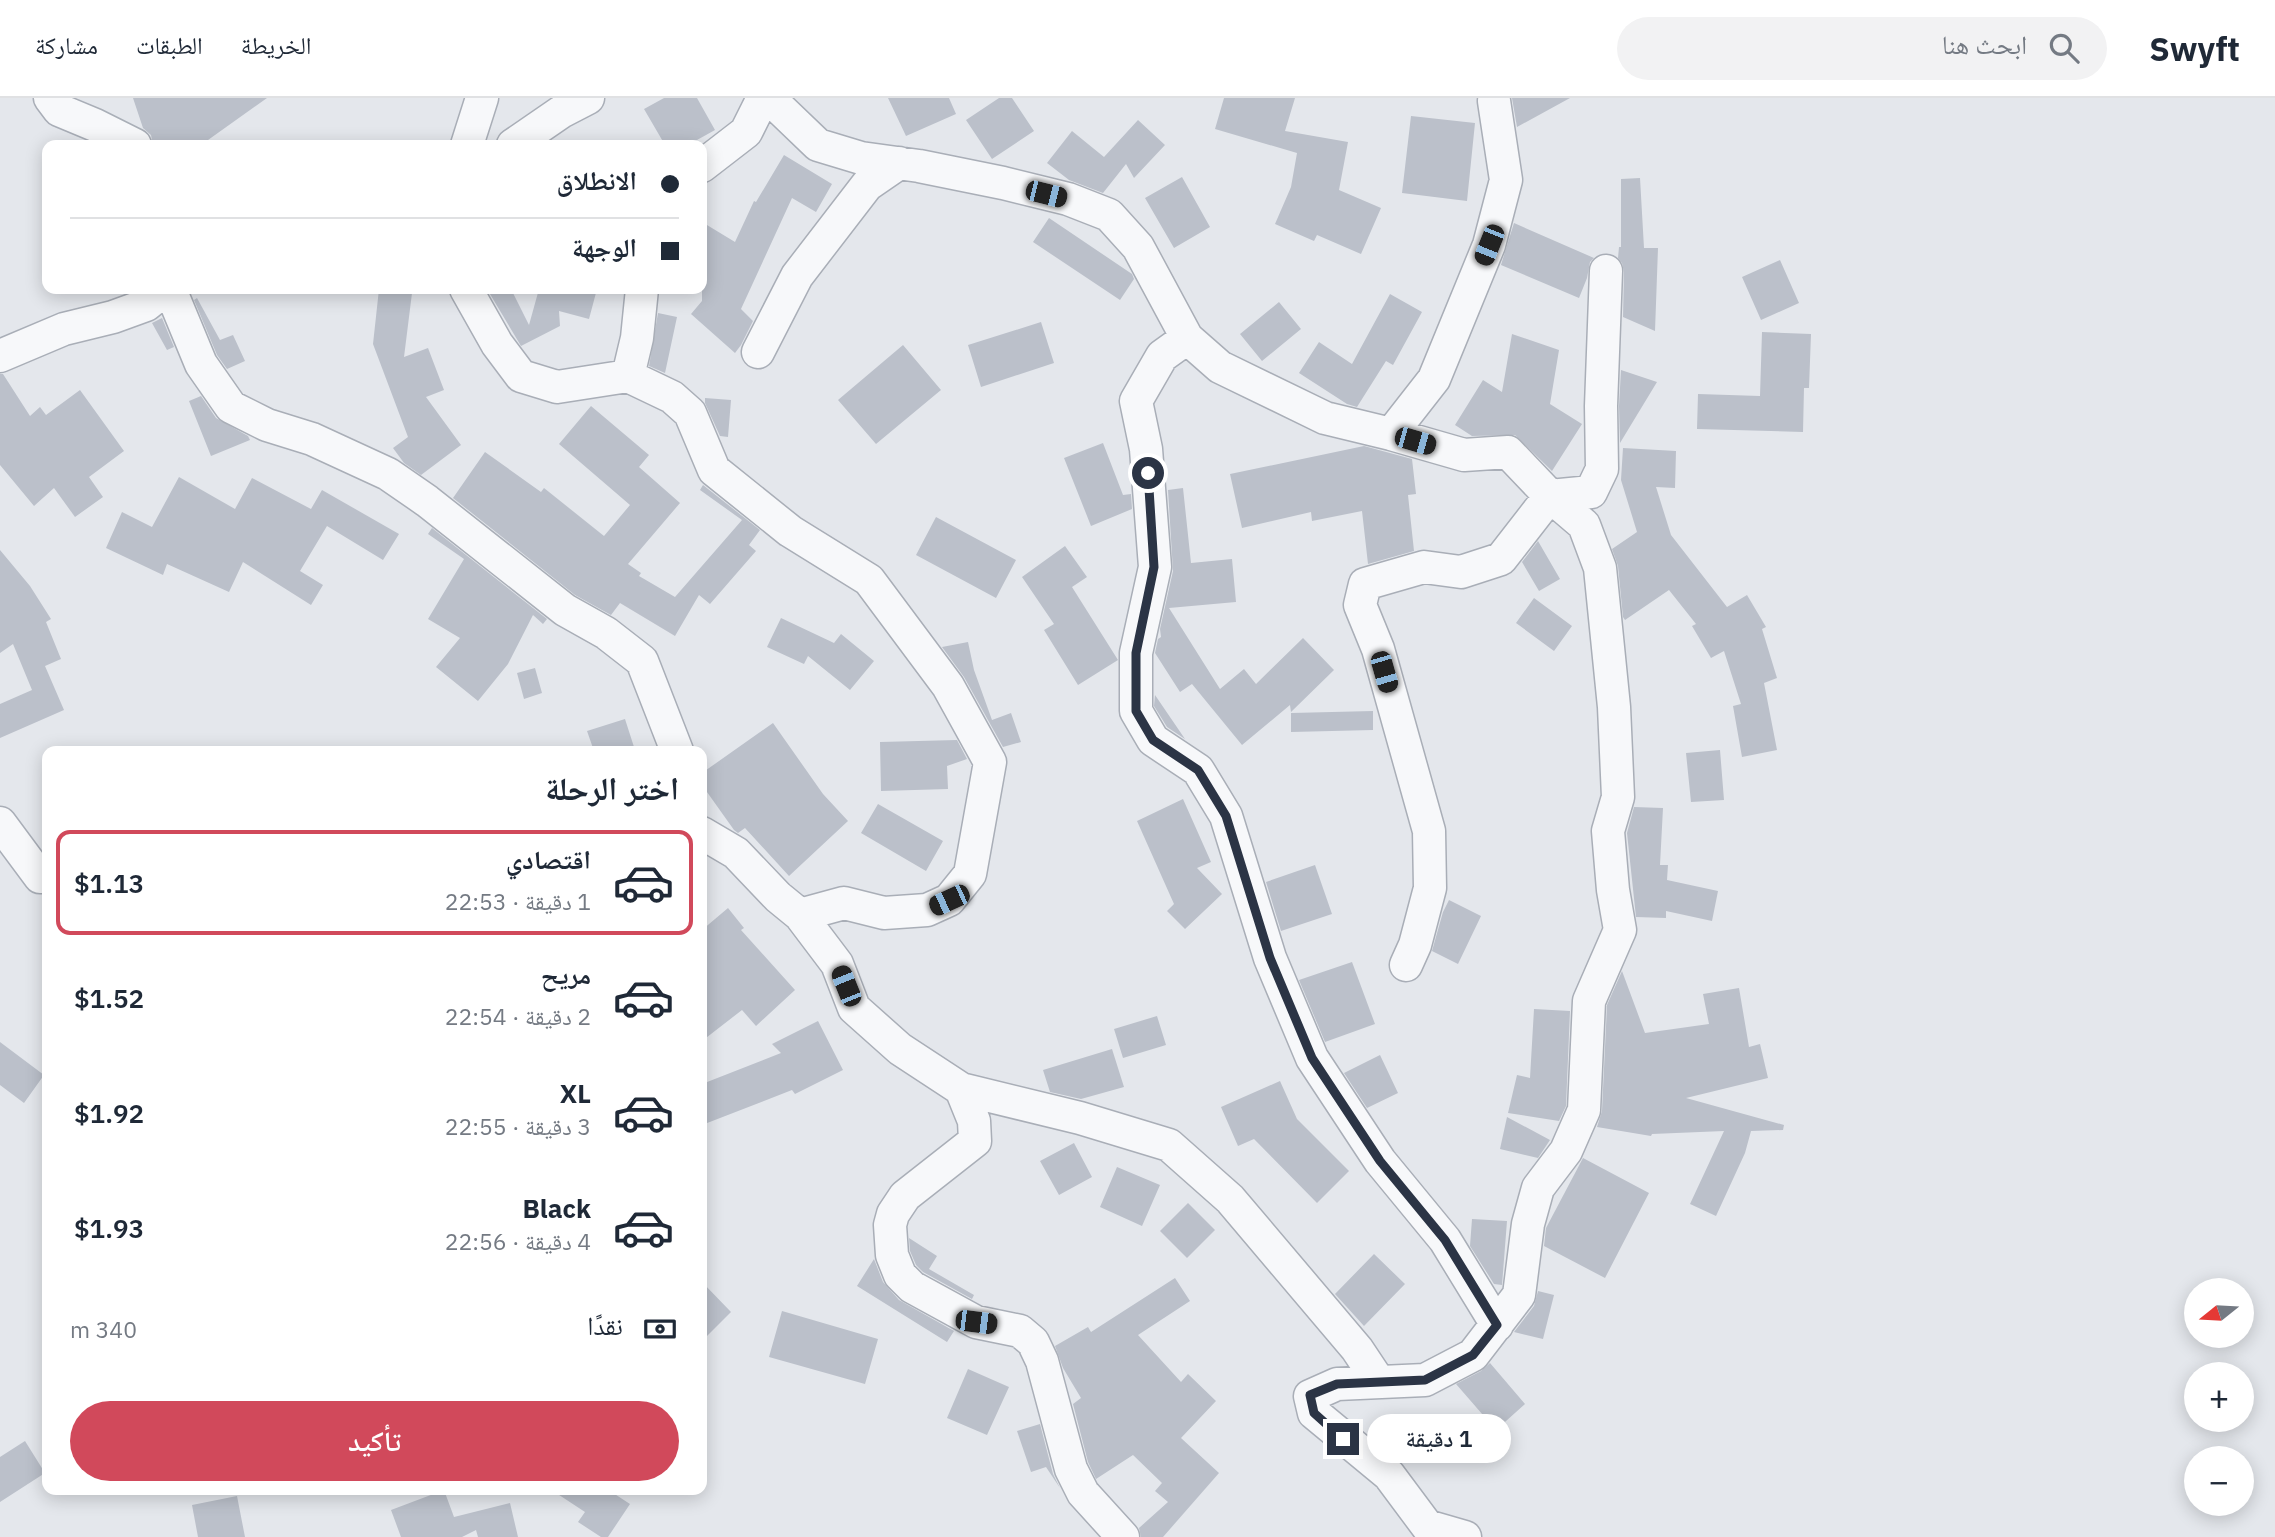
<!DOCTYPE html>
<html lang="ar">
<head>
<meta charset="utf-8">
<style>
  :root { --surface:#fff; --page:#f2f2f3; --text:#1f2937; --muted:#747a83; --line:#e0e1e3; --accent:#d1495b }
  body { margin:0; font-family:"IBM Plex Sans","Noto Naskh Arabic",sans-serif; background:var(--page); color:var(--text); direction:rtl; height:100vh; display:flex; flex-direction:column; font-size:26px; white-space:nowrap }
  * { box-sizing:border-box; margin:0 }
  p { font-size:23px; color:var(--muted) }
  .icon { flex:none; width:38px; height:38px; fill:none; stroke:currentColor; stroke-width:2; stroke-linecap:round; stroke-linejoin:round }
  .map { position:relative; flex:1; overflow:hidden; direction:ltr }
  .details { position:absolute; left:42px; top:648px; width:665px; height:749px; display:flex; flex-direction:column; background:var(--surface); border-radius:14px; box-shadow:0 4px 18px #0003; direction:rtl }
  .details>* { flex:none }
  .guide { position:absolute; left:42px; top:42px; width:665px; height:154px; border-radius:14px; box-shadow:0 4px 18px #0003; direction:rtl; display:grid; align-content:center; height:154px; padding:0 28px; background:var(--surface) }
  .needle { width:46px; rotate:252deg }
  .controls { position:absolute; left:2184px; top:1180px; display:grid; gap:14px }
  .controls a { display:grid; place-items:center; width:70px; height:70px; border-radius:50%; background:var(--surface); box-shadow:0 4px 18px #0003; font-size:35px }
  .end { position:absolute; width:32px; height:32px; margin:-16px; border:9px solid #2b3445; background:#fff; box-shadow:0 0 0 4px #fff }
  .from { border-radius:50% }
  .bubble { position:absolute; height:49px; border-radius:24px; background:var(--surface); box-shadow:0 4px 18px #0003; font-size:23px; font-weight:600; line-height:49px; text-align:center; direction:rtl }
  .car { position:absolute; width:21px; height:42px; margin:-21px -10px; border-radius:9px; box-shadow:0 0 5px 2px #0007; background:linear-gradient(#222 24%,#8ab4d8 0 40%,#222 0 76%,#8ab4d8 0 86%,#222 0) }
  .guide b { display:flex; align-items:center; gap:24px; height:66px; font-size:26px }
  .guide b+b { border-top:2px solid var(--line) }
  .guide i { width:18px; height:18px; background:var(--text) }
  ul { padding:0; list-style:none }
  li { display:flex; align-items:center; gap:21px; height:105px; margin:0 14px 10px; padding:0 14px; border:4px solid transparent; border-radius:14px }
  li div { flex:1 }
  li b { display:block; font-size:26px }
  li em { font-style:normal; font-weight:600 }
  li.current { border-color:var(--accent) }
  li>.icon { width:63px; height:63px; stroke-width:1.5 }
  h2 { padding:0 28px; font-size:32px; line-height:84px }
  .pay { display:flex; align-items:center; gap:18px; height:77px; padding:0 28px; font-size:26px }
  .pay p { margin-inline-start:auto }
  .button { display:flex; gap:14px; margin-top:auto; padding:14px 28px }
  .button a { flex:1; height:80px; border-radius:42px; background:var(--accent); color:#fff; font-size:28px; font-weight:600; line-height:80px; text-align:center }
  header { display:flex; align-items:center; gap:42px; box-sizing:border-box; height:98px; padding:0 35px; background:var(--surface); border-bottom:2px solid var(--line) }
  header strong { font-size:33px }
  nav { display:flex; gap:38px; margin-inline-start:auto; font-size:24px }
  .search { width:490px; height:63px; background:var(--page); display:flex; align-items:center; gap:18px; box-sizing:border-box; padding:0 24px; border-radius:38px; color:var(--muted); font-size:26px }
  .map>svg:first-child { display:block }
</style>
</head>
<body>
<header>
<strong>Swyft</strong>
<div class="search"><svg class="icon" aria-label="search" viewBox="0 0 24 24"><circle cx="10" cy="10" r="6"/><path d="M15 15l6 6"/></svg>ابحث هنا</div>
<nav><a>الخريطة</a><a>الطبقات</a><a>مشاركة</a></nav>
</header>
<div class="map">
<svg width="2275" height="1439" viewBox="0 0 2275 1439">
  <rect width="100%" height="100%" fill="#e4e7ec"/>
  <!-- building -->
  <path fill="#bbc0ca" d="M 133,0 L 267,0 L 201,47 L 153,47 L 151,37 L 143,30 Z
    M 664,0 L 697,0 L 715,32 L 688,47 L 665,47 L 644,11 Z
    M 888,0 L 949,0 L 956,16 L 906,38 Z
    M 999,0 L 1012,0 L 1034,33 L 992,61 L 966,22 Z
    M 1224,0 L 1295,0 L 1285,33 L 1348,44 L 1339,92 L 1381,110 L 1361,156 L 1317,137 L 1314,143 L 1275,126 L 1291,89 L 1297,55 L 1215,31 Z
    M 1512,0 L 1570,0 L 1517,29 Z
    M 1411,18 L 1475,25 L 1467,103 L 1402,95 Z
    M 1138,22 L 1165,47 L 1134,80 L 1126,66 L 1103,95 L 1069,82 L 1047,65 L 1072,33 L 1104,59 Z
    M 784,57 L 832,86 L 816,114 L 792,100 L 741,211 L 753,223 L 741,247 L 735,255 L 691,216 L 702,203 L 702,124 L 735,144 L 754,103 L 756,104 Z
    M 1182,79 L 1210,129 L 1174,150 L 1145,100 Z
    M 1640,80 L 1644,150 L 1658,150 L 1655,233 L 1623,219 L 1624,174 L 1622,165 L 1618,160 L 1619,149 L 1621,149 L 1621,81 Z
    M 1049,120 L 1132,176 L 1134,181 L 1120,202 L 1033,144 Z
    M 1514,125 L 1594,160 L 1590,164 L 1587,180 L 1579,200 L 1501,167 Z
    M 1780,162 L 1799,205 L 1761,222 L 1742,179 Z
    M 379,191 L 412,195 L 404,259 L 428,250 L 444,292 L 426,299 L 461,347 L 421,377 L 404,365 L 393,350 L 408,339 L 373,246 Z
    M 487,191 L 511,191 L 529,227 L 539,191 L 597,191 L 589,221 L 559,213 L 560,228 L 521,248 Z
    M 1390,196 L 1422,214 L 1393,267 L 1386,263 L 1357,309 L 1347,306 L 1299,275 L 1319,244 L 1352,266 Z
    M 197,200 L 220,242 L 233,237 L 245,263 L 227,271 L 217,257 L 194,202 Z
    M 1279,204 L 1301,231 L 1262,263 L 1240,236 Z
    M 658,215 L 677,219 L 665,275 L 649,268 Z
    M 162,220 L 174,249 L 167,252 L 152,225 Z
    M 1041,224 L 1054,265 L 981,289 L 968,247 Z
    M 1762,234 L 1811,236 L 1809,290 L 1804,290 L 1803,334 L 1697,331 L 1698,296 L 1760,298 Z
    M 1512,236 L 1559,252 L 1550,306 L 1582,326 L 1552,373 L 1515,337 L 1472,338 L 1455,327 L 1483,282 L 1502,294 Z
    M 903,247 L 941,292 L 876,346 L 838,302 Z
    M 1621,272 L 1657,284 L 1620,345 L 1619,308 Z
    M 0,276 L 3,276 L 30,318 L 40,309 L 46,317 L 80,292 L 124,353 L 89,379 L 103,399 L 75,419 L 54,390 L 34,408 L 0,367 Z
    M 201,298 L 216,320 L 248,338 L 250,342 L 211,358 L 189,303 Z
    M 705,300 L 731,302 L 728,339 L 720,338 L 705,305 Z
    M 591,308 L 649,357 L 639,369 L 680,405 L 628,466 L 641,475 L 639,478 L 675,499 L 742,422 L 700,392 L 703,387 L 760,432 L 749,447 L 756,453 L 710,506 L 699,497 L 675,538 L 620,505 L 611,517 L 575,497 L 453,400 L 485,354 L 541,394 L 544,390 L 604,438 L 630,407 L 559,346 Z
    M 1103,345 L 1123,397 L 1131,396 L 1132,411 L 1091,428 L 1064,360 Z
    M 1364,348 L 1412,361 L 1416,396 L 1408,397 L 1414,453 L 1368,466 L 1362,413 L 1312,423 L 1311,414 L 1242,430 L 1230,376 Z
    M 1623,350 L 1676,353 L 1675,390 L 1656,389 L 1671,437 L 1727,509 L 1747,497 L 1766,529 L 1762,531 L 1777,580 L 1764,585 L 1777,652 L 1742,659 L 1733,608 L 1741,606 L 1724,553 L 1711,560 L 1692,528 L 1696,526 L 1669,492 L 1625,522 L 1623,519 L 1618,468 L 1612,451 L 1637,434 L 1621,382 Z
    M 179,379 L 235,411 L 252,380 L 311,411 L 322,392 L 399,436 L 383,462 L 327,428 L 300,473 L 323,487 L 311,507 L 243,464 L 229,494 L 167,466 L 163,477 L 106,450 L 122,414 L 152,429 Z
    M 1183,390 L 1191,465 L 1232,461 L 1236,504 L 1169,510 L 1220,591 L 1244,571 L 1256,586 L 1303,540 L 1334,572 L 1291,614 L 1290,607 L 1242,647 L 1192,586 L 1180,594 L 1155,555 L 1158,541 L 1161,539 L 1160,531 L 1173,473 L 1168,392 Z
    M 936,419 L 1016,462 L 996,500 L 916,457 Z
    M 432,430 L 547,521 L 543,526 L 533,517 L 508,566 L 478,603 L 436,569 L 460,540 L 428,521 L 464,461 L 428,436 Z
    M 1538,443 L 1560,481 L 1539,493 L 1522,464 Z
    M 1065,448 L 1087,479 L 1072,489 L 1118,562 L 1078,587 L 1044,532 L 1054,526 L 1022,479 Z
    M 0,452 L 30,488 L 51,521 L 46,524 L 61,561 L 45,568 L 64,612 L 0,640 L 0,606 L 32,592 L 13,546 L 0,555 Z
    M 1534,500 L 1572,528 L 1554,553 L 1516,525 Z
    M 781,520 L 834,545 L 841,536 L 874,563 L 850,592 L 808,558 L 804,566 L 767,549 Z
    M 968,544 L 974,572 L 992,622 L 1011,615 L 1021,644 L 1003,649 L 964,579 L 942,549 Z
    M 535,570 L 542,595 L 524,601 L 517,575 Z
    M 1155,597 L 1185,641 L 1167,629 L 1154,608 Z
    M 1373,613 L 1373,632 L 1291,634 L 1291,615 Z
    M 625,621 L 634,649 L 621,653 L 594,653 L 587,633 Z
    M 773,625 L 823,696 L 848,723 L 789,778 L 745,730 L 738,735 L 734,732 L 702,687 L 702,675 Z
    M 957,642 L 967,661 L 947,668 L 948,691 L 881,693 L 880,644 Z
    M 1720,652 L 1724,702 L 1691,704 L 1686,655 Z
    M 1183,701 L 1211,764 L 1197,770 L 1222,796 L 1185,831 L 1167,813 L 1174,806 L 1137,723 Z
    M 878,706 L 943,743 L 926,773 L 861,735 Z
    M 1634,709 L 1663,710 L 1660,767 L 1668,767 L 1667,782 L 1718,793 L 1712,823 L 1666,813 L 1666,820 L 1636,819 L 1627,735 Z
    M 1315,767 L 1332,816 L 1281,833 L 1266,784 Z
    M 1449,802 L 1481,818 L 1458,866 L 1432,853 L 1443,814 Z
    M 728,810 L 744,830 L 741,832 L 795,892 L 756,928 L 742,912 L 702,943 L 702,832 Z
    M 1352,864 L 1375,926 L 1325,944 L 1299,882 Z
    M 1622,873 L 1645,935 L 1709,926 L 1703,896 L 1739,890 L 1749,949 L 1760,946 L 1768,980 L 1686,1000 L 1784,1027 L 1783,1032 L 1751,1033 L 1745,1055 L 1716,1118 L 1690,1106 L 1724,1033 L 1652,1036 L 1651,1038 L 1597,1029 L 1602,1013 L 1607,907 Z
    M 1534,911 L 1570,913 L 1566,1008 L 1559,1023 L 1508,1015 L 1517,977 L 1530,980 Z
    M 1157,918 L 1166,947 L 1123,960 L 1114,931 Z
    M 818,923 L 843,972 L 795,996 L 792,992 L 702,1027 L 702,986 L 781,955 L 772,946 Z
    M 0,944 L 44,977 L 24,1005 L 0,987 Z
    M 1112,951 L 1124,989 L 1081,1001 L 1050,994 L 1043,972 Z
    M 1380,957 L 1398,995 L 1367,1010 L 1344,975 Z
    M 1280,983 L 1297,1021 L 1349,1073 L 1317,1105 L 1254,1041 L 1238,1048 L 1221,1009 Z
    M 1507,1019 L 1550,1042 L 1538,1060 L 1500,1051 Z
    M 1074,1045 L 1092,1079 L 1059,1097 L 1040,1063 Z
    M 1583,1060 L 1649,1095 L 1605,1180 L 1544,1148 L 1546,1130 Z
    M 1117,1069 L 1160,1087 L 1142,1128 L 1100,1109 Z
    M 1188,1105 L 1215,1132 L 1187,1160 L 1160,1133 Z
    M 1472,1121 L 1507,1123 L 1502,1187 L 1494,1186 L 1470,1148 Z
    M 909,1140 L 937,1158 L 929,1171 L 974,1197 L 972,1201 L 923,1174 L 916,1167 L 910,1153 Z
    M 1374,1156 L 1405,1186 L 1364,1228 L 1335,1196 Z
    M 874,1161 L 883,1184 L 899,1202 L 954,1233 L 947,1244 L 857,1188 Z
    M 1175,1180 L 1190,1203 L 1138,1237 L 1181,1284 L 1188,1276 L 1216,1303 L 1181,1340 L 1219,1375 L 1163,1439 L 1141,1439 L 1139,1430 L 1168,1404 L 1155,1393 L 1162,1385 L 1133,1357 L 1096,1381 L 1088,1364 L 1073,1306 L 1081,1300 L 1063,1270 L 1055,1248 L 1088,1229 L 1091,1234 Z
    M 702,1184 L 731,1214 L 702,1243 Z
    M 1538,1193 L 1554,1197 L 1543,1241 L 1514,1234 L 1534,1208 Z
    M 782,1213 L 878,1241 L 865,1286 L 769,1259 Z
    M 1490,1265 L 1525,1306 L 1496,1332 L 1456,1286 L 1481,1273 Z
    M 968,1271 L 1009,1289 L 987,1337 L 947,1320 Z
    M 1040,1326 L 1053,1376 L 1060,1390 L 1046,1369 L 1031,1374 L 1017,1333 Z
    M 25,1343 L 45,1375 L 0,1404 L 0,1359 Z
    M 550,1391 L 607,1391 L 630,1406 L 608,1439 L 601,1439 L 578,1424 L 585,1414 Z
    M 444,1392 L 454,1419 L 510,1405 L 518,1439 L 478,1439 L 476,1432 L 462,1439 L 401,1439 L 391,1412 Z
    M 237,1398 L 245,1439 L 198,1439 L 192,1407 Z"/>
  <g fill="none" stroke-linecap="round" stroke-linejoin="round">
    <defs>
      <path id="minor" d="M 50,0 L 59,12 L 95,27 L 135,47
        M 769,0 L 818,47 L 861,60 L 919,68 L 1003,85 L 1068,101 L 1109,117 L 1138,149 L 1187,240 L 1220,269 L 1325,320 L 1391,336 L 1434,281 L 1489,147 L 1506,82 L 1494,3
        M 467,47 L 482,0
        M 513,47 L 561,14 L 588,0
        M 702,68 L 746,34 L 763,0
        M 170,191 L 201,266 L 231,309 L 267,327 L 312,341 L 388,376 L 427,403 L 565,512 L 606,535 L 642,563 L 677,653
        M 466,191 L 497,246 L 521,278 L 557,289 L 628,278 L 637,240 L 642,191
        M 1187,240 L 1162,258 L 1136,303 L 1146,351 L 1155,469 L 1136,555 L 1136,613 L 1153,642 L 1198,672 L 1226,718 L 1270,860 L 1312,960 L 1380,1063 L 1445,1142 L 1497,1227
        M 758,254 L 797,178 L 867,87 L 899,65
        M 0,258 L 64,231 L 113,219 L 146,207 L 166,191
        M 628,278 L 672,299 L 690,315 L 714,372 L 790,433 L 869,482 L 948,588 L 990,664 L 970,776 L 949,802 L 927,812 L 884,815 L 844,805 L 800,817
        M 1391,336 L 1464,357 L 1508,354 L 1550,398 L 1591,394 L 1602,371 L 1601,308 L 1606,173
        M 0,725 L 40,779 L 47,779
        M 702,735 L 736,755 L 778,799 L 800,817 L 837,866 L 854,910 L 900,951 L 961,991 L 1080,1020 L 1169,1047 L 1230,1101 L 1357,1251 L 1379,1284
        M 1406,867 L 1415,847 L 1430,790 L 1429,733 L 1378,551 L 1360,507 L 1365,486 L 1424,469 L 1461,474 L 1501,461 L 1550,398 L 1584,427 L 1600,470 L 1614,609 L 1618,699 L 1608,733 L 1613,792 L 1620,832 L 1589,903 L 1584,1012 L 1566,1053 L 1538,1090 L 1528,1126 L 1519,1197 L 1473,1257 L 1425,1282 L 1337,1286 L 1310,1298 L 1314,1315 L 1389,1377 L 1427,1428 L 1465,1439
        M 961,991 L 974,1023 L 975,1043 L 905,1098 L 893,1116 L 890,1127 L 892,1157 L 900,1177 L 912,1189 L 976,1224 L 1020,1233 L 1033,1244 L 1042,1263 L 1071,1371 L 1083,1395 L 1123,1439"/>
    </defs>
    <!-- minor casing -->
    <use href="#minor" stroke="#a9aeb7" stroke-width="35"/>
    <!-- minor -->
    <use href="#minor" stroke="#f7f8fa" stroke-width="32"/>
  </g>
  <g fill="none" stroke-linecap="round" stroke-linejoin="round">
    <!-- route -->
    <path stroke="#2b3445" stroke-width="9" d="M 1148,375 L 1154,469 L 1136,555 L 1136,613 L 1153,642 L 1198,672 L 1226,718 L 1270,860 L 1312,960 L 1380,1063 L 1445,1142 L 1497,1227 L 1473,1257 L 1425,1282 L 1337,1286 L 1310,1297 L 1314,1315 L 1343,1341"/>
  </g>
</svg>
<div class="controls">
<a><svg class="needle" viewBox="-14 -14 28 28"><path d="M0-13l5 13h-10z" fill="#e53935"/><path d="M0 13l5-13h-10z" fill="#747a83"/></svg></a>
<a>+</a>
<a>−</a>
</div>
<i class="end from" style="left:1148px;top:375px"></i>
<i class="end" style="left:1343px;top:1341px"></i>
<div class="bubble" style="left:1367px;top:1316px;width:144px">1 دقيقة</div>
<i class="car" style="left:1046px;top:96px;rotate:104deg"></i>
<i class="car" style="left:1489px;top:147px;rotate:202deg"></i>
<i class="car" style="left:1415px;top:343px;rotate:106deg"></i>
<i class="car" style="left:1384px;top:574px;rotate:164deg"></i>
<i class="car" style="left:949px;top:802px;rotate:245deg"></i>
<i class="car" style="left:846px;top:888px;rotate:338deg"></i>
<i class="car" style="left:976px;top:1224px;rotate:97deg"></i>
<div class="guide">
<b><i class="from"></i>الانطلاق</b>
<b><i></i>الوجهة</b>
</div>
<section class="details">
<h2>اختر الرحلة</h2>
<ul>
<li class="current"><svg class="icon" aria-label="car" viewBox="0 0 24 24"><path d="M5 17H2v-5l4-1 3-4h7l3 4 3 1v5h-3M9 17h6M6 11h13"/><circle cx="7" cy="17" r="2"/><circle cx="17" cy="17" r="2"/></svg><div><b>اقتصادي</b><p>1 دقيقة · 22:53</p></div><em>$1.13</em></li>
<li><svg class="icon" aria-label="car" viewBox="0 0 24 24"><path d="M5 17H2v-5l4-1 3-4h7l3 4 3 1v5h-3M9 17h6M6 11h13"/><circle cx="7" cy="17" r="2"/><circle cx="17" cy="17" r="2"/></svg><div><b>مريح</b><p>2 دقيقة · 22:54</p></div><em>$1.52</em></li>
<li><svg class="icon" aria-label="car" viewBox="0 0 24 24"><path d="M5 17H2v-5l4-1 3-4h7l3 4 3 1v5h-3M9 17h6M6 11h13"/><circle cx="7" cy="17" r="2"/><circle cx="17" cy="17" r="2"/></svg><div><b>XL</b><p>3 دقيقة · 22:55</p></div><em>$1.92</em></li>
<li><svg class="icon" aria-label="car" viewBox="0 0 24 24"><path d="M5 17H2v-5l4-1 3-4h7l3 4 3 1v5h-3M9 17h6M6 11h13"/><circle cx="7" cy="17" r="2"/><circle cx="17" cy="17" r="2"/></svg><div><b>Black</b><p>4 دقيقة · 22:56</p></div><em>$1.93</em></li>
</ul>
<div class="pay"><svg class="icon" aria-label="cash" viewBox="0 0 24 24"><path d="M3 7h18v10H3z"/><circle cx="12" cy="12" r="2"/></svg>نقدًا<p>340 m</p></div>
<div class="button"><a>تأكيد</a></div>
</section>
</div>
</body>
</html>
